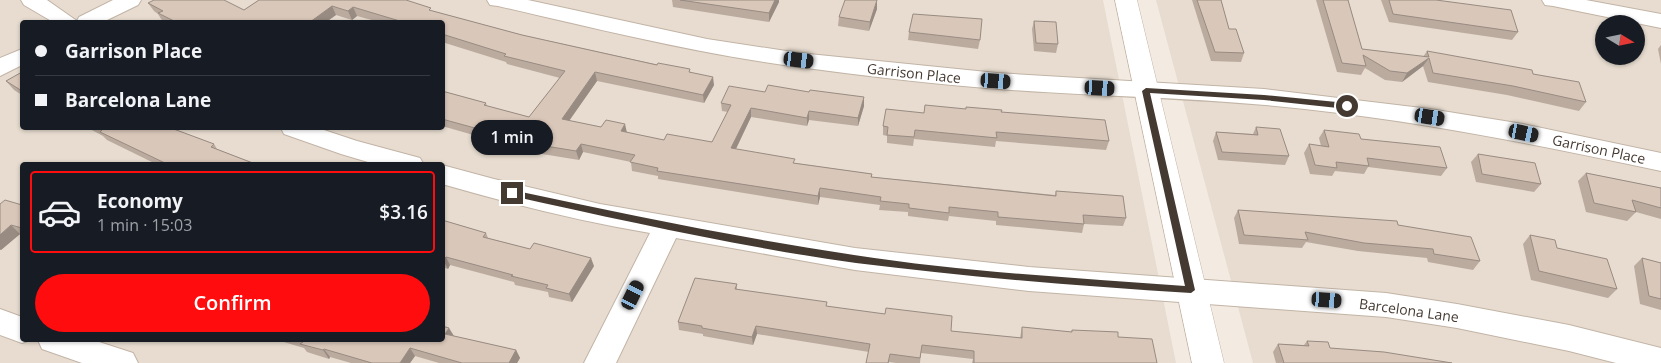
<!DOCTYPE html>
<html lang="en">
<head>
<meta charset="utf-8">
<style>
  :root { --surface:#171b24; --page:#20242c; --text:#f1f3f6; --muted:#9ea1a6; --line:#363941; --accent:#ff0c0e }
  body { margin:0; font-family:"Open Sans",sans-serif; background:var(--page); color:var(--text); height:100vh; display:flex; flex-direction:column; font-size:19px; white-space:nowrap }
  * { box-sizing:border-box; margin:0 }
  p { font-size:16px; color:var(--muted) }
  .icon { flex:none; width:28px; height:28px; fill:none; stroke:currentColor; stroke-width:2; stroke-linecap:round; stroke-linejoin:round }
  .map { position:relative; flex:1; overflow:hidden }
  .details { position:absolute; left:20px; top:162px; width:425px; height:180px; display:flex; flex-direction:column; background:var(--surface); border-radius:5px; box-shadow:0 1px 4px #0004 }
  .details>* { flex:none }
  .top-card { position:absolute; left:20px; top:20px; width:425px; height:110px; border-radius:5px; box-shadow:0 1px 4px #0004; display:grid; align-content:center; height:110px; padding:0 15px; background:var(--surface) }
  .needle { width:32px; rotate:100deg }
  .tools { position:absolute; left:1595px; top:15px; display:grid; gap:10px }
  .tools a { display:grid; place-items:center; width:50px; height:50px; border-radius:50%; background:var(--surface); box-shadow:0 1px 4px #0004; font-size:25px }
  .end { position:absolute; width:22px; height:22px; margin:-11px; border:6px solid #453a32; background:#fff; box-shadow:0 0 0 2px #fff }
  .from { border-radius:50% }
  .bubble { position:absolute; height:35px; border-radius:18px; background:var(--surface); box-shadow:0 1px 4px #0004; font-size:16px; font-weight:600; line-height:35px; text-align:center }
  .car { position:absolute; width:15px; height:30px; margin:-15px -8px; border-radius:6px; box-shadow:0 0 4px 1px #0007; background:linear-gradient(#222 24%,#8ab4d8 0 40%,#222 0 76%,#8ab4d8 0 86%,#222 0) }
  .top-card b { display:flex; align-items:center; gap:18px; height:48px; font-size:19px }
  .top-card b+b { border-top:1px solid var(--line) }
  .top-card i { width:12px; height:12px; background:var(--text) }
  ul { padding:9px 0 0; list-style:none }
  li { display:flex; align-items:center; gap:15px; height:82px; margin:0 10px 8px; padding:0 5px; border:2px solid transparent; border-radius:5px }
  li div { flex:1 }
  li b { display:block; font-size:19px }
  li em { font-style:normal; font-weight:600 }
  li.active { border-color:var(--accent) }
  li>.icon { width:45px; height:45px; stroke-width:1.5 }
  .cta { display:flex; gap:10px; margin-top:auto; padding:10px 15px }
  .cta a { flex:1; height:58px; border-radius:30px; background:var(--accent); color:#fff; font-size:20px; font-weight:600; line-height:58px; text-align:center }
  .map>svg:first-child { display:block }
</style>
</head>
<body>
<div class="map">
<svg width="1661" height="363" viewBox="0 0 1661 363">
  <rect width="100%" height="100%" fill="#f3ebe1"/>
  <!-- residential -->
  <path fill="#e7dccf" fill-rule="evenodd" d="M 0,0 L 1103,0 L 1176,363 L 0,363 ZM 22,22 L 442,22 L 442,128 L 22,128 ZM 22,165 L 442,165 L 442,340 L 22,340 Z
    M 1156,0 L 1661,0 L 1661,363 L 1253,363 ZM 1604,24 L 1636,24 L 1636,56 L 1604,56 Z"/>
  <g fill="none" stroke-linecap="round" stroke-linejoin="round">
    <defs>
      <path id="minor" d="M 21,0 L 47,0 L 77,21 L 79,17 L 113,0 L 141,0 L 138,5 L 103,22 L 53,22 L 24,5 Z
        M 487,0 L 528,0 L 707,39 L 799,53 L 997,73 L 1264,89 L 1430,109 L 1523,124 L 1661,153 L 1661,171 C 1530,143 1399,117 1265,105 C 1176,97 1088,96 999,89 C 933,84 865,76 799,67 C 698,54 598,29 498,6 L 490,5 Z
        M 1542,0 L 1586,0 L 1661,14 L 1661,28 L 1553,6 L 1545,5 Z
        M 22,49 L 22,65 L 0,76 L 0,58 Z
        M 281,128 L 318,128 L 357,141 L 420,158 L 424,165 L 378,165 L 341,154 L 284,134 Z
        M 440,165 L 442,165 L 494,179 L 600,204 L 855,248 L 1029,267 L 1386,293 L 1457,304 L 1569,325 L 1661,348 L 1661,363 L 1616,363 L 1569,351 L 1457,328 L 1386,317 L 1029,291 L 855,270 L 676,238 L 616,363 L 584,363 L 650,233 C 580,221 511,204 442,184 L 442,165 Z
        M 0,309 L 22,317 L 22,340 L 30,340 L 22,343 L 0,335 Z
        M 38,340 L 93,340 L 133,353 L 138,363 L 82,363 L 42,349 Z"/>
      <path id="tertiary" d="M 1115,0 L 1137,0 L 1224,363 L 1192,363 Z"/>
    </defs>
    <!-- minor casing -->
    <use href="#minor" stroke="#c2b4a6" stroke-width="2"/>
    <!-- tertiary casing -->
    <use href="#tertiary" stroke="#c2b4a6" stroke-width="1"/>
    <!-- minor -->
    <use href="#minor" fill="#fff" fill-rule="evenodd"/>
    <!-- tertiary -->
    <use href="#tertiary" fill="#fff" fill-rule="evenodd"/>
  </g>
  <!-- wall -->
  <path fill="#bbab9f" d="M 259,0 L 433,11 L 522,35 L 691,72 L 714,85 L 704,103 L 597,81 L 569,121 L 664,140 L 712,142 L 728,112 L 722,111 L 721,103 L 765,92 L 864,106 L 858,126 L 809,120 L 807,126 L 751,117 L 736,149 L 795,163 L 872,174 L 872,177 L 1055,195 L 1056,191 L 1126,218 L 1123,226 L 1084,224 L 1082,233 L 996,225 L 996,221 L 949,216 L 948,221 L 908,216 L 908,212 L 879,210 L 880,205 L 820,197 L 818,205 L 658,179 L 658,176 L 632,171 L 631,162 L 583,152 L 579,160 L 536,153 L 442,126 L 442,91 L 486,103 L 487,106 L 529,117 L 560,78 L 507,64 L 506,62 L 442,42 L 442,22 L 379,22 L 357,16 L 352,20 L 336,15 L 326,22 L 163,22 L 158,14 L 154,11 L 148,3 L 244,10 Z
    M 672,0 L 779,0 L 779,2 L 769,22 L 673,7 Z
    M 1192,0 L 1221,0 L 1229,29 L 1244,53 L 1241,62 L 1211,61 Z
    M 1316,0 L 1348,0 L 1362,49 L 1423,57 L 1427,51 L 1533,74 L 1586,102 L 1579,111 L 1507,95 L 1428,82 L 1423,66 L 1402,82 L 1385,80 L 1365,68 L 1361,75 L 1337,72 Z
    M 1381,0 L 1436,0 L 1518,32 L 1512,40 L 1389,22 Z
    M 877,9 L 869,31 L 838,26 L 839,17 Z
    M 1034,21 L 1058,44 L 1056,53 L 1034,51 L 1032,29 Z
    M 909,32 L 980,40 L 978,49 L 908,40 Z
    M 1661,45 L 1661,64 L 1658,49 Z
    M 22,72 L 22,95 L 14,90 L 6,81 Z
    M 966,109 L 1001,112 L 1109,141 L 1106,150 L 996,141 L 995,147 L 914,139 L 913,146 L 887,143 L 887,136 L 883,135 L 883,126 L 924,113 Z
    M 1256,127 L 1289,156 L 1285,165 L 1218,160 L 1213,141 L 1216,132 L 1253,134 Z
    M 88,128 L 171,128 L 214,144 L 217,149 L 258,165 L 158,165 L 107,140 L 103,136 Z
    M 1324,130 L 1361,139 L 1447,168 L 1441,176 L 1368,167 L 1364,174 L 1335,171 L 1332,176 L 1310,174 L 1304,153 L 1309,144 L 1321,146 L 1319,138 Z
    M 1478,154 L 1541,184 L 1534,192 L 1476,182 L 1471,162 Z
    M 1586,173 L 1661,188 L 1661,219 L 1636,212 L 1627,221 L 1586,212 L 1578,181 Z
    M 0,204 L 22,205 L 22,235 L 20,234 L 1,250 L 0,250 Z
    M 1238,210 L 1398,225 L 1480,261 L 1473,270 L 1428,262 L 1427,258 L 1358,251 L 1306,242 L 1302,248 L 1239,244 L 1234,218 Z
    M 442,220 L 486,233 L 488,238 L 594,266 L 572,302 L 549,297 L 548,292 L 515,285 L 514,282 L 450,265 L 448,269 L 442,267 Z
    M 1530,235 L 1557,248 L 1617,289 L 1608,298 L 1531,280 L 1523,244 Z
    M 1642,258 L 1661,263 L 1661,310 L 1640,304 L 1634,266 Z
    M 737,284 L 737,290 L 827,306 L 951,331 L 1020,338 L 1022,327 L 1071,332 L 1072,330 L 1118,337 L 1157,363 L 972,363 L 973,359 L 921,353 L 920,363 L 896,363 L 889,362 L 889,363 L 866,363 L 869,352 L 757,334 L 753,345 L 703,336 L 703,334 L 679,330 L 678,322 Z
    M 454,336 L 516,350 L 520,358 L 517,363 L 439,363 L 415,356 L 410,363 L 351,363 L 330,357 L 329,359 L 307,352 L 304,348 L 277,340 L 442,340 Z
    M 1307,341 L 1330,348 L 1452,363 L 1276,363 L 1273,352 L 1278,344 L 1304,345 Z"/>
  <!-- shaded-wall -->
  <path fill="#988b82" d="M 775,0 L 779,0 L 779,2 L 769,22 L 769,13 Z
    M 877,0 L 877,9 L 869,31 L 870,22 Z
    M 332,6 L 336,15 L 326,22 L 310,22 Z
    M 353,7 L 357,16 L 352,20 L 348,11 Z
    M 1429,58 L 1423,66 L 1402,82 L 1407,73 Z
    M 595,72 L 597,81 L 564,128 L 562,119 Z
    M 713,77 L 714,85 L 704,103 L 703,95 Z
    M 864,97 L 864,106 L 858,126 L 858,118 Z
    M 751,108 L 751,117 L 732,157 L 731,148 Z
    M 809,111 L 809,120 L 807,126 L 807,118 Z
    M 625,124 L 627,133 L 621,131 Z
    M 581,144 L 583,152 L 579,160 L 576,151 Z
    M 820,188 L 820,197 L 818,205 L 818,196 Z
    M 11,225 L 20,234 L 1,250 L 0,249 L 0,235 Z
    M 446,257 L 450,265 L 448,269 L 443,260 Z
    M 591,258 L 594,266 L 572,302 L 569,294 Z
    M 756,326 L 757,334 L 753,345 L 752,337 Z
    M 449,328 L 454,336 L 445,334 Z
    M 410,348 L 415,356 L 410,363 L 400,363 Z
    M 324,349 L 330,357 L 329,359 L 323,350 Z
    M 516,350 L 520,358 L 517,363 L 509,363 Z"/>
  <!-- building -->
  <path fill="#d9c7b9" stroke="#988b82" d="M 154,0 L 224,0 L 244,10 L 259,0 L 406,0 L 431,8 L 429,10 L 522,35 L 657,65 L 658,63 L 690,69 L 689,72 L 713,77 L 703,95 L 595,72 L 562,119 L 601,127 L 606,120 L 625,124 L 621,131 L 664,140 L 667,134 L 712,142 L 731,105 L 721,103 L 729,86 L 765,92 L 768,85 L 809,92 L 810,90 L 864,97 L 858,118 L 809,111 L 807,118 L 751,108 L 731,148 L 795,159 L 793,163 L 872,174 L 871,177 L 1056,196 L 1056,191 L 1123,196 L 1126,218 L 1083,215 L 1084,224 L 998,217 L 998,212 L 949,207 L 949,213 L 909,208 L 909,204 L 880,201 L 881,197 L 820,188 L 818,196 L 657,171 L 658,168 L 630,162 L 635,155 L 581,144 L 576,151 L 533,144 L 442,119 L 442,91 L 486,103 L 484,105 L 529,117 L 565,71 L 504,56 L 506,54 L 442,34 L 442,22 L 403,22 L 353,7 L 348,11 L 332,6 L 310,22 L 186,22 L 182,21 L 179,22 L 176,22 L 158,13 L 163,11 L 148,3 Z
    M 680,0 L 775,0 L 769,13 Z
    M 845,0 L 877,0 L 870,22 L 839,17 Z
    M 1197,0 L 1221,0 L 1229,29 L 1236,29 L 1244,53 L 1215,52 Z
    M 1323,0 L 1348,0 L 1362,49 L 1429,57 L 1427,51 L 1532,70 L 1533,74 L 1579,82 L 1586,102 L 1513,86 L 1433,73 L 1429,58 L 1407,73 L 1390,71 L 1363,55 L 1366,66 L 1342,63 Z
    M 1389,0 L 1436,0 L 1511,10 L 1518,32 L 1393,14 Z
    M 913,14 L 982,19 L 980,40 L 909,32 Z
    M 1034,21 L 1056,22 L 1058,44 L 1036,43 Z
    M 22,72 L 22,91 L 6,81 Z
    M 925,105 L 966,109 L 966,107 L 1002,110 L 1001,112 L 1105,120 L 1109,141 L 996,132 L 997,138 L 915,130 L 914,137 L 887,135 L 888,127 L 883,126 L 886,109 L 924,113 Z
    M 1256,127 L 1280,129 L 1289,156 L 1222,152 L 1216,132 L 1258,135 Z
    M 97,128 L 171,128 L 214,144 L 211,147 L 258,165 L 166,165 L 167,164 L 100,132 L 102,130 Z
    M 1324,130 L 1359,134 L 1361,139 L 1440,147 L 1447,168 L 1367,158 L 1369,166 L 1336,162 L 1337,168 L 1315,165 L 1309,144 L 1329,147 Z
    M 1478,154 L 1535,163 L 1541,184 L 1482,174 Z
    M 1586,173 L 1661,188 L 1661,208 L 1632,200 L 1636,212 L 1594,203 Z
    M 5,200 L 22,205 L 22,228 L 11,225 L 0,235 L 0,204 Z
    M 1238,210 L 1397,221 L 1398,225 L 1471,237 L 1480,261 L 1434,254 L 1433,249 L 1364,243 L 1305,232 L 1308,240 L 1244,235 Z
    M 442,220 L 486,233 L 483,237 L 530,249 L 534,243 L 591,258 L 569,294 L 546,288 L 548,285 L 511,276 L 513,275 L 446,257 L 443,260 L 442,260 Z
    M 1530,235 L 1555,240 L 1557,248 L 1607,259 L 1617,289 L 1539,271 Z
    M 1642,258 L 1661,263 L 1661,299 L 1649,296 Z
    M 695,278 L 737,284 L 735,289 L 827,302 L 826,306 L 885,314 L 886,308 L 952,316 L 951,331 L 1022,338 L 1022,327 L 1072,332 L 1072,330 L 1118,332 L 1118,337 L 1152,339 L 1157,363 L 974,363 L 974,351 L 922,345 L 920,358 L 890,354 L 888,363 L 866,363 L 870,344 L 756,326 L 752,337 L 702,328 L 702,326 L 678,322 Z
    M 442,326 L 449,328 L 445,334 L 516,350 L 509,363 L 462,363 L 410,348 L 400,363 L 372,363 L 324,349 L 323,350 L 300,344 L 303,342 L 297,340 L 442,340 Z
    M 1307,341 L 1328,342 L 1330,348 L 1384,352 L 1452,363 L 1284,363 L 1278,344 L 1309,346 Z"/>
  <!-- route -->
  <path fill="#453a32" d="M 1146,88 L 1264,95 L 1347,103 L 1351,106 L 1347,109 L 1264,100 L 1150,93 L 1195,290 L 1191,293 C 1079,286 967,277 856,263 C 741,247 625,221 512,196 L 507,193 L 512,190 C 625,214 739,238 854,255 C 963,272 1075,278 1185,286 L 1142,91 Z"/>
  <g text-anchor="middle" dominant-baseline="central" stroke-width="4" stroke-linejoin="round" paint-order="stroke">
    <!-- street labels -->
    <g font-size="14" fill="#453a32" stroke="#fff">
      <text transform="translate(914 73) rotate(6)">Garrison Place</text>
      <text transform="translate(1599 149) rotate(12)">Garrison Place</text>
      <text transform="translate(1409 310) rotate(8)">Barcelona Lane</text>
    </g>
  </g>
</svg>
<div class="tools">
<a><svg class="needle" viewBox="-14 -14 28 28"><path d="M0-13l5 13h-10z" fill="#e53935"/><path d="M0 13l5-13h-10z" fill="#9ea1a6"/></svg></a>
</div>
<i class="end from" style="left:1347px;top:106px"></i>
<i class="end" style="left:512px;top:193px"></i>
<div class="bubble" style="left:471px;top:120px;width:82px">1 min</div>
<i class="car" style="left:799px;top:60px;rotate:97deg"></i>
<i class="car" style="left:996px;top:81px;rotate:94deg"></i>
<i class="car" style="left:1100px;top:88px;rotate:93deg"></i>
<i class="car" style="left:1430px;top:117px;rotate:99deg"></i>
<i class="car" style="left:1524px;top:133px;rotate:102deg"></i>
<i class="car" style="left:633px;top:295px;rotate:26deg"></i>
<i class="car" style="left:1327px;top:300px;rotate:94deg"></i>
<div class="top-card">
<b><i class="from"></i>Garrison Place</b>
<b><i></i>Barcelona Lane</b>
</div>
<section class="details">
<ul>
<li class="active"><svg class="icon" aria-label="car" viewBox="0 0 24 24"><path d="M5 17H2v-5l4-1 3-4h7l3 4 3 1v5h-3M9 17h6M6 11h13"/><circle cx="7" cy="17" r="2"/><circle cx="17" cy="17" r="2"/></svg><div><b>Economy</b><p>1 min · 15:03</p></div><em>$3.16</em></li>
</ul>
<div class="cta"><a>Confirm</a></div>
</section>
</div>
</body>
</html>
